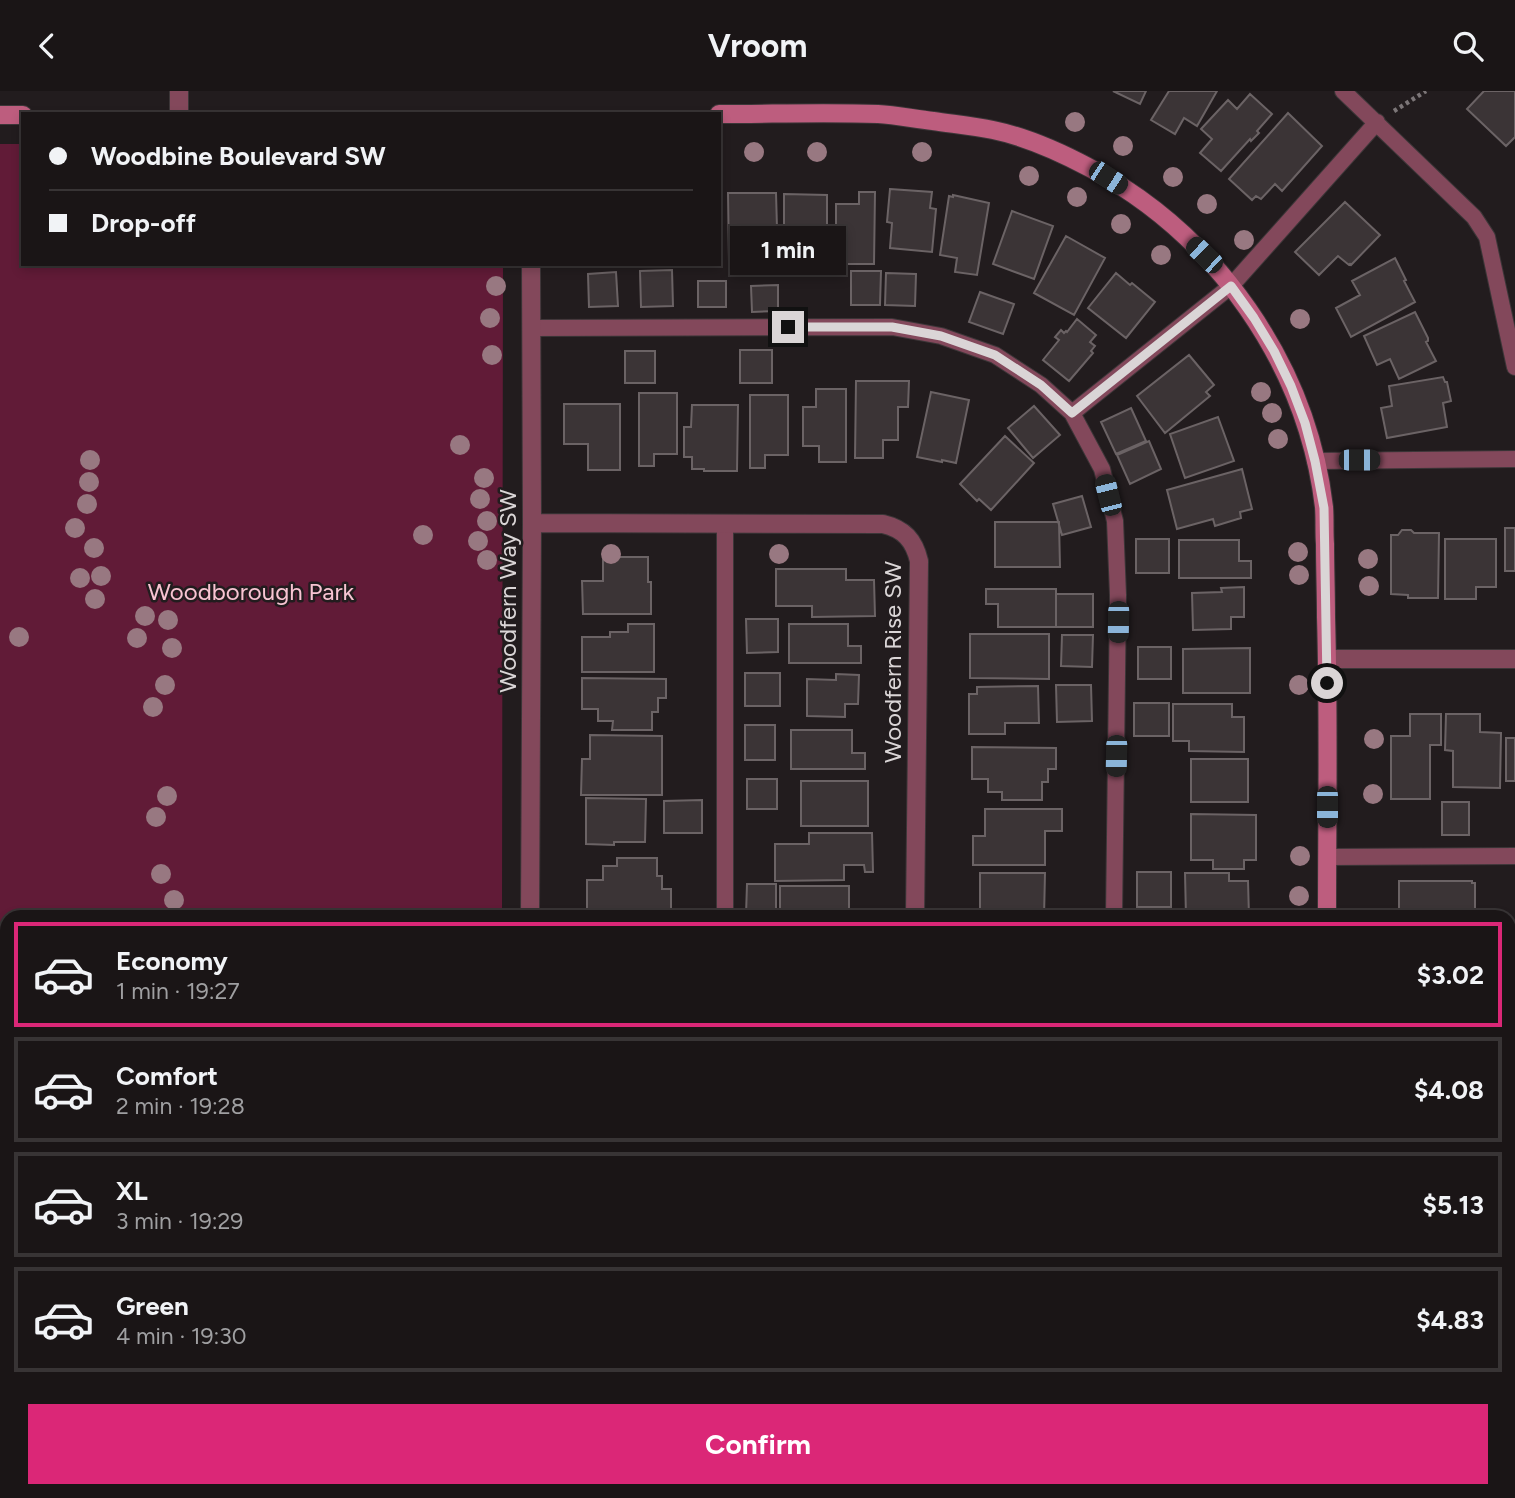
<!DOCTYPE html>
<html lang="en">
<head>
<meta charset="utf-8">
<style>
  :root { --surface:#1a1516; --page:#231e1f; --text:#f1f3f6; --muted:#9f9fa1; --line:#383435; --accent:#db2777 }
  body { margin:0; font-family:Figtree,sans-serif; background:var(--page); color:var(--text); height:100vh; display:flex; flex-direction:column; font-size:26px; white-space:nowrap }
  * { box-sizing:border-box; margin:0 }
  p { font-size:23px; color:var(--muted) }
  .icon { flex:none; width:38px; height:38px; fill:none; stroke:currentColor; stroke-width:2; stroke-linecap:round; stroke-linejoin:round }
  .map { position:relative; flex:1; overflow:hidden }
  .panel { position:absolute; left:0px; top:819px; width:1516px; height:588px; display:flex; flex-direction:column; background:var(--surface); border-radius:21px 21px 0 0; box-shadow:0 4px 10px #0003,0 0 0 2px var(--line) }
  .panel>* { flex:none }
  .hud { position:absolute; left:21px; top:21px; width:700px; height:154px; border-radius:0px; box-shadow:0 4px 10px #0003,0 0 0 2px var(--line); display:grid; align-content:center; height:154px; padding:0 28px; background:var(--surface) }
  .end { position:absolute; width:32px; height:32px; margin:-16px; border:9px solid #dad5d6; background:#111; box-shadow:0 0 0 4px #111 }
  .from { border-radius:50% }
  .bubble { position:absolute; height:49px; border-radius:0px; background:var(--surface); box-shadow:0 4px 10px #0003,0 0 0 2px var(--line); font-size:23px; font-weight:700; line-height:49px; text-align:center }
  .car { position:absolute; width:21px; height:42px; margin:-21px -10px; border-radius:9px; box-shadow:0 0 5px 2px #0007; background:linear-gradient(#222 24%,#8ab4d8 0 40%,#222 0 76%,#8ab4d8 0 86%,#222 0) }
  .hud b { display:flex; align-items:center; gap:24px; height:66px; font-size:26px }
  .hud b+b { border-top:2px solid var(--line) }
  .hud i { width:18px; height:18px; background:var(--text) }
  ul { padding:12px 0 0; list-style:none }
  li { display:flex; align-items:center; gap:21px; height:105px; margin:0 14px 10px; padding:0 14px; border:4px solid var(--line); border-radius:0px }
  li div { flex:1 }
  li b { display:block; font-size:26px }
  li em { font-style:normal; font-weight:700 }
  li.selected { border-color:var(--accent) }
  li>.icon { width:63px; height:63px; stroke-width:1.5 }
  .primary-button { display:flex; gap:14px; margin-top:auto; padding:14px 28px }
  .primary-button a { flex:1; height:80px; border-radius:0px; background:var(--accent); color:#fff; font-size:28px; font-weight:700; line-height:80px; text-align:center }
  header { display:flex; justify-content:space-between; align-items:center; height:91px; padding:0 28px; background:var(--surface); font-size:32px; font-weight:700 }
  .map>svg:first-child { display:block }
</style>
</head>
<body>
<header><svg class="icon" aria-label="back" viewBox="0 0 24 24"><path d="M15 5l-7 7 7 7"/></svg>Vroom<svg class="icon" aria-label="search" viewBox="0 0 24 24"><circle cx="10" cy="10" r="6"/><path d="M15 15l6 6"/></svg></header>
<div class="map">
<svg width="1515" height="1407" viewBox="0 0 1515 1407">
  <rect width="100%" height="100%" fill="#221c1e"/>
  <!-- built -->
  <path fill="#2f2226" d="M 0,1380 L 7,1392 L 7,1400 L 12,1400 L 16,1407 L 0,1407 Z"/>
  <!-- green -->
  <path fill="#611b37" d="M 0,53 L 23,53 L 23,173 L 503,173 L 502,826 L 7,826 L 7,1392 L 0,1380 Z
    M 12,1400 L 314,1400 L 312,1407 L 16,1407 Z"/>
  <!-- building -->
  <path fill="#3b3436" stroke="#6b6365" stroke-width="2" d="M 1113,0 L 1146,0 L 1140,13 Z
    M 1169,0 L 1217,0 L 1197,35 L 1184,27 L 1175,43 L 1151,29 Z
    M 1484,0 L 1515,0 L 1515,46 L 1506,55 L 1467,18 Z
    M 1250,3 L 1272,23 L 1257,40 L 1259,42 L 1251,50 L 1250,48 L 1221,80 L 1200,62 L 1212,48 L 1201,38 L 1228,9 L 1237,18 Z
    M 1288,22 L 1322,55 L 1282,100 L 1275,93 L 1261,108 L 1256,105 L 1252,109 L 1229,88 Z
    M 890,98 L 932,101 L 930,117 L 936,118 L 932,161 L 890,157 L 892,132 L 887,131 Z
    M 859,101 L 875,101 L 874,173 L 836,173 L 836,113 L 859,113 Z
    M 728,102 L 776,102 L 777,137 L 765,137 L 765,170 L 729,170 Z
    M 784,103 L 827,104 L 827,160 L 784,159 Z
    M 719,104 L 722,104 L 722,168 L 719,168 Z
    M 953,104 L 989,112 L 977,184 L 955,181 L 957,167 L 940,164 L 949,105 L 953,106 Z
    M 1345,111 L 1380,144 L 1351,174 L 1350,173 L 1349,174 L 1338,165 L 1319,184 L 1295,161 Z
    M 1012,120 L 1053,135 L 1034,188 L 993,173 Z
    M 1066,145 L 1105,167 L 1074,224 L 1034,202 Z
    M 1395,167 L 1406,189 L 1404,190 L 1415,211 L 1351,246 L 1336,217 L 1360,204 L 1352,190 Z
    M 672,179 L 673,215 L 641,216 L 640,180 Z
    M 851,180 L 881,180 L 880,214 L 851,214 Z
    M 616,181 L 618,215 L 589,216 L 588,183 Z
    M 886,182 L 916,183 L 915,215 L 885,214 Z
    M 1116,182 L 1130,194 L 1132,192 L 1155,211 L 1126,247 L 1088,217 Z
    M 698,190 L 726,190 L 726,216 L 698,216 Z
    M 778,194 L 778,220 L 752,221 L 751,195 Z
    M 980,201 L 1014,213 L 1003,243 L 969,231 Z
    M 1415,221 L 1428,247 L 1428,250 L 1426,251 L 1436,270 L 1399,288 L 1390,268 L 1377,274 L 1364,245 Z
    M 1077,228 L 1096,244 L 1090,251 L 1095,255 L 1091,260 L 1093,262 L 1069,290 L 1043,269 L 1059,249 L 1055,246 L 1061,239 L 1064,242 L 1066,240 L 1067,241 Z
    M 740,259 L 772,259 L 772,292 L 740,292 Z
    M 625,260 L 655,260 L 655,292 L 625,292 Z
    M 1189,264 L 1214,294 L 1206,301 L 1210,305 L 1165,342 L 1137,305 Z
    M 1443,286 L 1445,291 L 1447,291 L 1451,310 L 1443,312 L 1447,336 L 1387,347 L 1381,317 L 1392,315 L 1389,295 Z
    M 856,290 L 909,290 L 908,316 L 898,316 L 898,349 L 883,349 L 883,367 L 855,367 Z
    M 816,298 L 846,298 L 846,371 L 819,371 L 819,355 L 803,355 L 803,316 L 816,316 Z
    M 931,301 L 969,309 L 956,372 L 942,369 L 942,371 L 917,366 Z
    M 639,302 L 677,302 L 677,363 L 654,363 L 654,375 L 639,375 Z
    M 750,304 L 788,304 L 788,364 L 765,364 L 765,377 L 750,377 Z
    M 564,313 L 620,313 L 620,379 L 588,379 L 588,353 L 564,353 Z
    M 692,314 L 738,314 L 737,380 L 704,380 L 704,378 L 692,378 L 692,366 L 684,366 L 684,336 L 691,336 Z
    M 1034,315 L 1060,344 L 1033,367 L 1008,337 Z
    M 1131,317 L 1146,350 L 1116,363 L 1101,331 Z
    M 1218,326 L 1234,370 L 1185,387 L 1170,343 Z
    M 1005,345 L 1034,372 L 991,419 L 979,408 L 977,410 L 960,393 Z
    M 1149,350 L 1161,378 L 1130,393 L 1117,364 Z
    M 1242,378 L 1252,418 L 1240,421 L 1241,427 L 1215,435 L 1213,428 L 1177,438 L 1167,399 Z
    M 1082,405 L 1091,436 L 1062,444 L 1053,413 Z
    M 995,431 L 1059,431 L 1060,476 L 995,476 Z
    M 1505,437 L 1515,437 L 1515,480 L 1505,480 Z
    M 1402,439 L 1411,439 L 1414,442 L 1439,442 L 1438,507 L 1408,507 L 1408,504 L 1391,503 L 1391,444 L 1398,444 Z
    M 1136,448 L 1169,448 L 1169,482 L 1136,482 Z
    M 1445,448 L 1496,448 L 1496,496 L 1476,496 L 1476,508 L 1445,508 Z
    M 1179,449 L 1239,449 L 1239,470 L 1251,470 L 1251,487 L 1179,487 Z
    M 603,466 L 648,466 L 648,491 L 651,491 L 651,523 L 583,523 L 582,490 L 603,490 Z
    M 776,478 L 846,478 L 846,489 L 874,489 L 875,525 L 812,526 L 812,515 L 776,515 Z
    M 1244,496 L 1244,526 L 1231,526 L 1231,538 L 1193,539 L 1192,502 L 1222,501 L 1221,497 Z
    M 986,498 L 1056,498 L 1056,536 L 998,536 L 998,513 L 986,513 Z
    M 1056,503 L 1093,503 L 1093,536 L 1056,536 Z
    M 746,528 L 778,528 L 778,561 L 747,562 Z
    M 628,533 L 654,533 L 654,581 L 582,581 L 582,546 L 610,546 L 610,541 L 628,541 Z
    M 789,533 L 848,533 L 848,555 L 861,555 L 861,572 L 789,572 Z
    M 970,543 L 1049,543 L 1049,588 L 970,587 Z
    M 1062,544 L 1093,544 L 1092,576 L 1061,575 Z
    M 1138,556 L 1171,556 L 1171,588 L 1138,588 Z
    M 1250,557 L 1250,602 L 1183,602 L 1183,558 Z
    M 745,582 L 780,582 L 780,615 L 745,615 Z
    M 836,583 L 859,584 L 858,613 L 845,613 L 845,626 L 807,625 L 807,588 L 836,589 Z
    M 582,587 L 666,588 L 666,607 L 658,607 L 658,621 L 652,621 L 652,639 L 612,639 L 613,630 L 598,630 L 598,618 L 582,618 Z
    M 1056,594 L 1091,594 L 1092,630 L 1057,631 Z
    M 1038,595 L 1039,632 L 1005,632 L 1005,643 L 969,643 L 969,603 L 977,603 L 977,596 Z
    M 1134,612 L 1169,612 L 1169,645 L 1134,645 Z
    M 1173,613 L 1232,613 L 1232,626 L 1244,626 L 1244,661 L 1189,660 L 1189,650 L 1173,650 Z
    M 1410,623 L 1441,623 L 1441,654 L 1430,654 L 1430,708 L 1391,708 L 1391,645 L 1410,645 Z
    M 1446,623 L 1480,623 L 1480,641 L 1501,642 L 1500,697 L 1453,696 L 1453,660 L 1445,659 Z
    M 745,634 L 775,634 L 775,669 L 745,669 Z
    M 791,639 L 852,639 L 852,662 L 865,662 L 865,678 L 791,678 Z
    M 590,644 L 662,645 L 662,704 L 581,704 L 582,668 L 590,668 Z
    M 1506,647 L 1515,647 L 1515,690 L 1506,690 Z
    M 972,656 L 1056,657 L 1056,678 L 1048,678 L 1048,691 L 1042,691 L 1042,709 L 1002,709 L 1002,701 L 988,701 L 988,688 L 972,688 Z
    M 1191,668 L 1248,668 L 1248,711 L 1191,711 Z
    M 747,688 L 777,688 L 777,718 L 747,718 Z
    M 801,690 L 868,690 L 868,735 L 801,735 Z
    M 586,707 L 646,708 L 645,751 L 614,751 L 614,754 L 586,753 Z
    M 702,709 L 702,742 L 664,742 L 664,710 Z
    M 1442,711 L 1469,711 L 1469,744 L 1442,744 Z
    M 985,718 L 1062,718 L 1062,740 L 1045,740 L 1045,774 L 973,774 L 973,745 L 985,745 Z
    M 1191,723 L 1256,724 L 1256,769 L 1244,769 L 1244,778 L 1213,778 L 1213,769 L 1191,769 Z
    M 809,742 L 872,742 L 873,781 L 865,781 L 864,774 L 844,774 L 844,789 L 775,790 L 775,753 L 809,753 Z
    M 617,767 L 657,767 L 657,785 L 662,785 L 662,798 L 671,798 L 671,819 L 587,819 L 587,789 L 603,789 L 603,775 L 617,775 Z
    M 1137,781 L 1171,781 L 1171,816 L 1137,816 Z
    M 980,782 L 1045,782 L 1044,826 L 980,826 Z
    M 1185,782 L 1229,782 L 1229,790 L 1248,790 L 1249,826 L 1186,826 Z
    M 1399,790 L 1472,790 L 1472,792 L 1475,792 L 1475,818 L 1473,818 L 1473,826 L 1427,826 L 1427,821 L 1399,821 Z
    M 747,793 L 776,793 L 776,824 L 746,824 Z
    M 780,795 L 849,795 L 849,826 L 780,826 Z
    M 582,824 L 662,825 L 662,826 L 582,826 Z
    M 1508,858 L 1515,858 L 1515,892 L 1508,892 Z
    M 369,1400 L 416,1400 L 416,1406 L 360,1407 L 360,1403 L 369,1403 Z
    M 798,1400 L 846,1400 L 846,1405 L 798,1405 Z
    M 979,1400 L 1029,1400 L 1029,1407 L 979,1407 Z
    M 1135,1400 L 1173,1400 L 1173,1407 L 1135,1407 Z
    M 1185,1400 L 1246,1400 L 1246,1407 L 1185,1407 Z
    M 1420,1400 L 1482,1400 L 1482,1407 L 1399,1407 L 1399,1401 Z"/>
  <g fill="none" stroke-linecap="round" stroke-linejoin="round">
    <defs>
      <path id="lane" d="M 1343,0 L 1474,126 L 1487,146 L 1515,276
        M 531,237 L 892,236 L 941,245 L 995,264 L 1041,294 L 1072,322 L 1102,378 L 1115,430 L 1118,504 L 1114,826
        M 1072,322 L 1231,195 L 1377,31
        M 1315,370 L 1515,368
        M 1327,766 L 1515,765
        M 725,826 L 725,433
        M 1113,1400 L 1113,1407"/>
      <path id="street" d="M 179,0 L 179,23
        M 532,432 L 883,433 C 904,438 914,449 919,470 L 915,826
        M 1327,568 L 1515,568
        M 530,826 L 532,432 L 531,173
        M 922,1407 L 922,1400"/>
      <path id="secondary" d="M 719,23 C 772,23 826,21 878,23 C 896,24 915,28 933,30 C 953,33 974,35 993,39 C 1027,46 1060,61 1090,77 C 1216,144 1307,273 1324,416 C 1325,428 1324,441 1325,453 C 1325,477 1326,502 1326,526 C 1329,626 1327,726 1327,826
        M 0,24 L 23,24
        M 1327,1400 L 1327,1407"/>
    </defs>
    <!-- lane casing -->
    <use href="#lane" stroke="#3c3638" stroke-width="18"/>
    <!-- street casing -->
    <use href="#street" stroke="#3c3638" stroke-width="20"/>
    <!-- secondary casing -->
    <use href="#secondary" stroke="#3c3638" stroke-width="20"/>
    <!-- path -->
    <path stroke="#7c7678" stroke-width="4.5" stroke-dasharray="3.5 3.5" stroke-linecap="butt" d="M 1394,20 L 1426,0
      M 0,1215 L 7,1213
      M 0,1345 L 7,1356
      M 33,1400 L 37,1407"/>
    <!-- lane -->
    <use href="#lane" stroke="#83485b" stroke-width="16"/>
    <!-- street -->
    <use href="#street" stroke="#83485b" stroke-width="18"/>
    <!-- secondary -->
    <use href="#secondary" stroke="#bd5d7e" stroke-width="18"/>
  </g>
  <!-- trees -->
  <g fill="#987881">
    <circle cx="1075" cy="31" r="10"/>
    <circle cx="1123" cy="55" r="10"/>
    <circle cx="754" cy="61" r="10"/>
    <circle cx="817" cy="61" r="10"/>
    <circle cx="922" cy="61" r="10"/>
    <circle cx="1029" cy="85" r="10"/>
    <circle cx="1173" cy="86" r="10"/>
    <circle cx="1077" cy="106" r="10"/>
    <circle cx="1207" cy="113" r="10"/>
    <circle cx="1121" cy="133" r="10"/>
    <circle cx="1244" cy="149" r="10"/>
    <circle cx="1161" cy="164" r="10"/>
    <circle cx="496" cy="195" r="10"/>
    <circle cx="490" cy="227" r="10"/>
    <circle cx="1300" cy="228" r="10"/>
    <circle cx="492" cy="264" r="10"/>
    <circle cx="1261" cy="301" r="10"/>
    <circle cx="1272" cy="322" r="10"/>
    <circle cx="1278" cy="348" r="10"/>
    <circle cx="460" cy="354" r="10"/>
    <circle cx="90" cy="369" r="10"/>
    <circle cx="484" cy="387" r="10"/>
    <circle cx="89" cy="391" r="10"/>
    <circle cx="480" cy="408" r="10"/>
    <circle cx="87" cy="413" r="10"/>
    <circle cx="487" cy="430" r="10"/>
    <circle cx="75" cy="437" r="10"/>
    <circle cx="423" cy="444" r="10"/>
    <circle cx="478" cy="450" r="10"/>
    <circle cx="94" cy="457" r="10"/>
    <circle cx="1298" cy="461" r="10"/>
    <circle cx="611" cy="463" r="10"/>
    <circle cx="779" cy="463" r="10"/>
    <circle cx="1368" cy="468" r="10"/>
    <circle cx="487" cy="469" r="10"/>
    <circle cx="1299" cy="484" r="10"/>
    <circle cx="101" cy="485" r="10"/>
    <circle cx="80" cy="487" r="10"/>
    <circle cx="1369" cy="495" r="10"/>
    <circle cx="95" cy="508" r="10"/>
    <circle cx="145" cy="525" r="10"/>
    <circle cx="168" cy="529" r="10"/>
    <circle cx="19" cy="546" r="10"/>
    <circle cx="137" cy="547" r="10"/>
    <circle cx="172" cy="557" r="10"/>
    <circle cx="165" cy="594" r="10"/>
    <circle cx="1299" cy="594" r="10"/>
    <circle cx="153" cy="616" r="10"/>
    <circle cx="1374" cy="648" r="10"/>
    <circle cx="1373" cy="703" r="10"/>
    <circle cx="167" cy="705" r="10"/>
    <circle cx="156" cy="726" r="10"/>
    <circle cx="1300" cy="765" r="10"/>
    <circle cx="161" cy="783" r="10"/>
    <circle cx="1299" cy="805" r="10"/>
    <circle cx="174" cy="809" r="10"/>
  </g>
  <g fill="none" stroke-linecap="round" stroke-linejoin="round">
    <!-- route -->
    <path stroke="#dad5d6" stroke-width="9" d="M 788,236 L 892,236 L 941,245 L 995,264 L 1041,294 L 1072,322 L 1231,195 L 1254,227 L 1274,260 L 1291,295 L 1305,332 L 1315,370 L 1324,417 L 1327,592"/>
  </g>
  <g text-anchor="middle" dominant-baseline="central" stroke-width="5" stroke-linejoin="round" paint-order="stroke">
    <!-- park labels -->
    <g font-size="24" fill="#f8c4d2" stroke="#221c1e">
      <text x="251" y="500">Woodborough Park</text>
    </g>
    <!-- street labels -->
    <g font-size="24" fill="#dad5d6" stroke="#221c1e">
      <text transform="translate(507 500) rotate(-90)">Woodfern Way SW</text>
      <text transform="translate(892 571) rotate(-90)">Woodfern Rise SW</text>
    </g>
  </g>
</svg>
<i class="end from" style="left:1327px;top:592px"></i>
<i class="end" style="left:788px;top:236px"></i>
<div class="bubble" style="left:730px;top:135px;width:116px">1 min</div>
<i class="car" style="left:1108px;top:87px;rotate:123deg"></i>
<i class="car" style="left:1204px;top:164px;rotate:314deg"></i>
<i class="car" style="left:1359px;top:369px;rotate:90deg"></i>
<i class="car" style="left:1108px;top:404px;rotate:346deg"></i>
<i class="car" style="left:1118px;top:531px;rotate:181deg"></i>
<i class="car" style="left:1116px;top:665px;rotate:181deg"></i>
<i class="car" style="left:1327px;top:716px;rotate:180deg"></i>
<div class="hud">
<b><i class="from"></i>Woodbine Boulevard SW</b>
<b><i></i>Drop-off</b>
</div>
<section class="panel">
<ul>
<li class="selected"><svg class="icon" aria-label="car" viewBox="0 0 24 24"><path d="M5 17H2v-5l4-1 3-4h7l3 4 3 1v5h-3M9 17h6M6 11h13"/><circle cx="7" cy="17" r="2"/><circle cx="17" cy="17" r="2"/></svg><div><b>Economy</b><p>1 min · 19:27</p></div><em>$3.02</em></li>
<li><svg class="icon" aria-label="car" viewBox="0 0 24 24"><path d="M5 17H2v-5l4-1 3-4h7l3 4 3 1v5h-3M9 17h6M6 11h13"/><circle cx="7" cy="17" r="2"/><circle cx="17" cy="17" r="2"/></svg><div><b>Comfort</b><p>2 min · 19:28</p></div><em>$4.08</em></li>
<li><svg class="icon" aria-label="car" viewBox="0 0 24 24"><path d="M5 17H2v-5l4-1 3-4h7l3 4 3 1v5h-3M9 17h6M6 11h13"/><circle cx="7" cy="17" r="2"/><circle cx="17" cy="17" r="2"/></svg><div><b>XL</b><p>3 min · 19:29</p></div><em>$5.13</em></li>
<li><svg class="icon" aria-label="car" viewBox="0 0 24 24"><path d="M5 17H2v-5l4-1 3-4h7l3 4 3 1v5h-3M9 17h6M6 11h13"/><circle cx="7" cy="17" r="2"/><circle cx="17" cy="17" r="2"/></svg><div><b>Green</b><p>4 min · 19:30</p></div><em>$4.83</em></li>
</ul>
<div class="primary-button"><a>Confirm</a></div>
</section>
</div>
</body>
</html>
